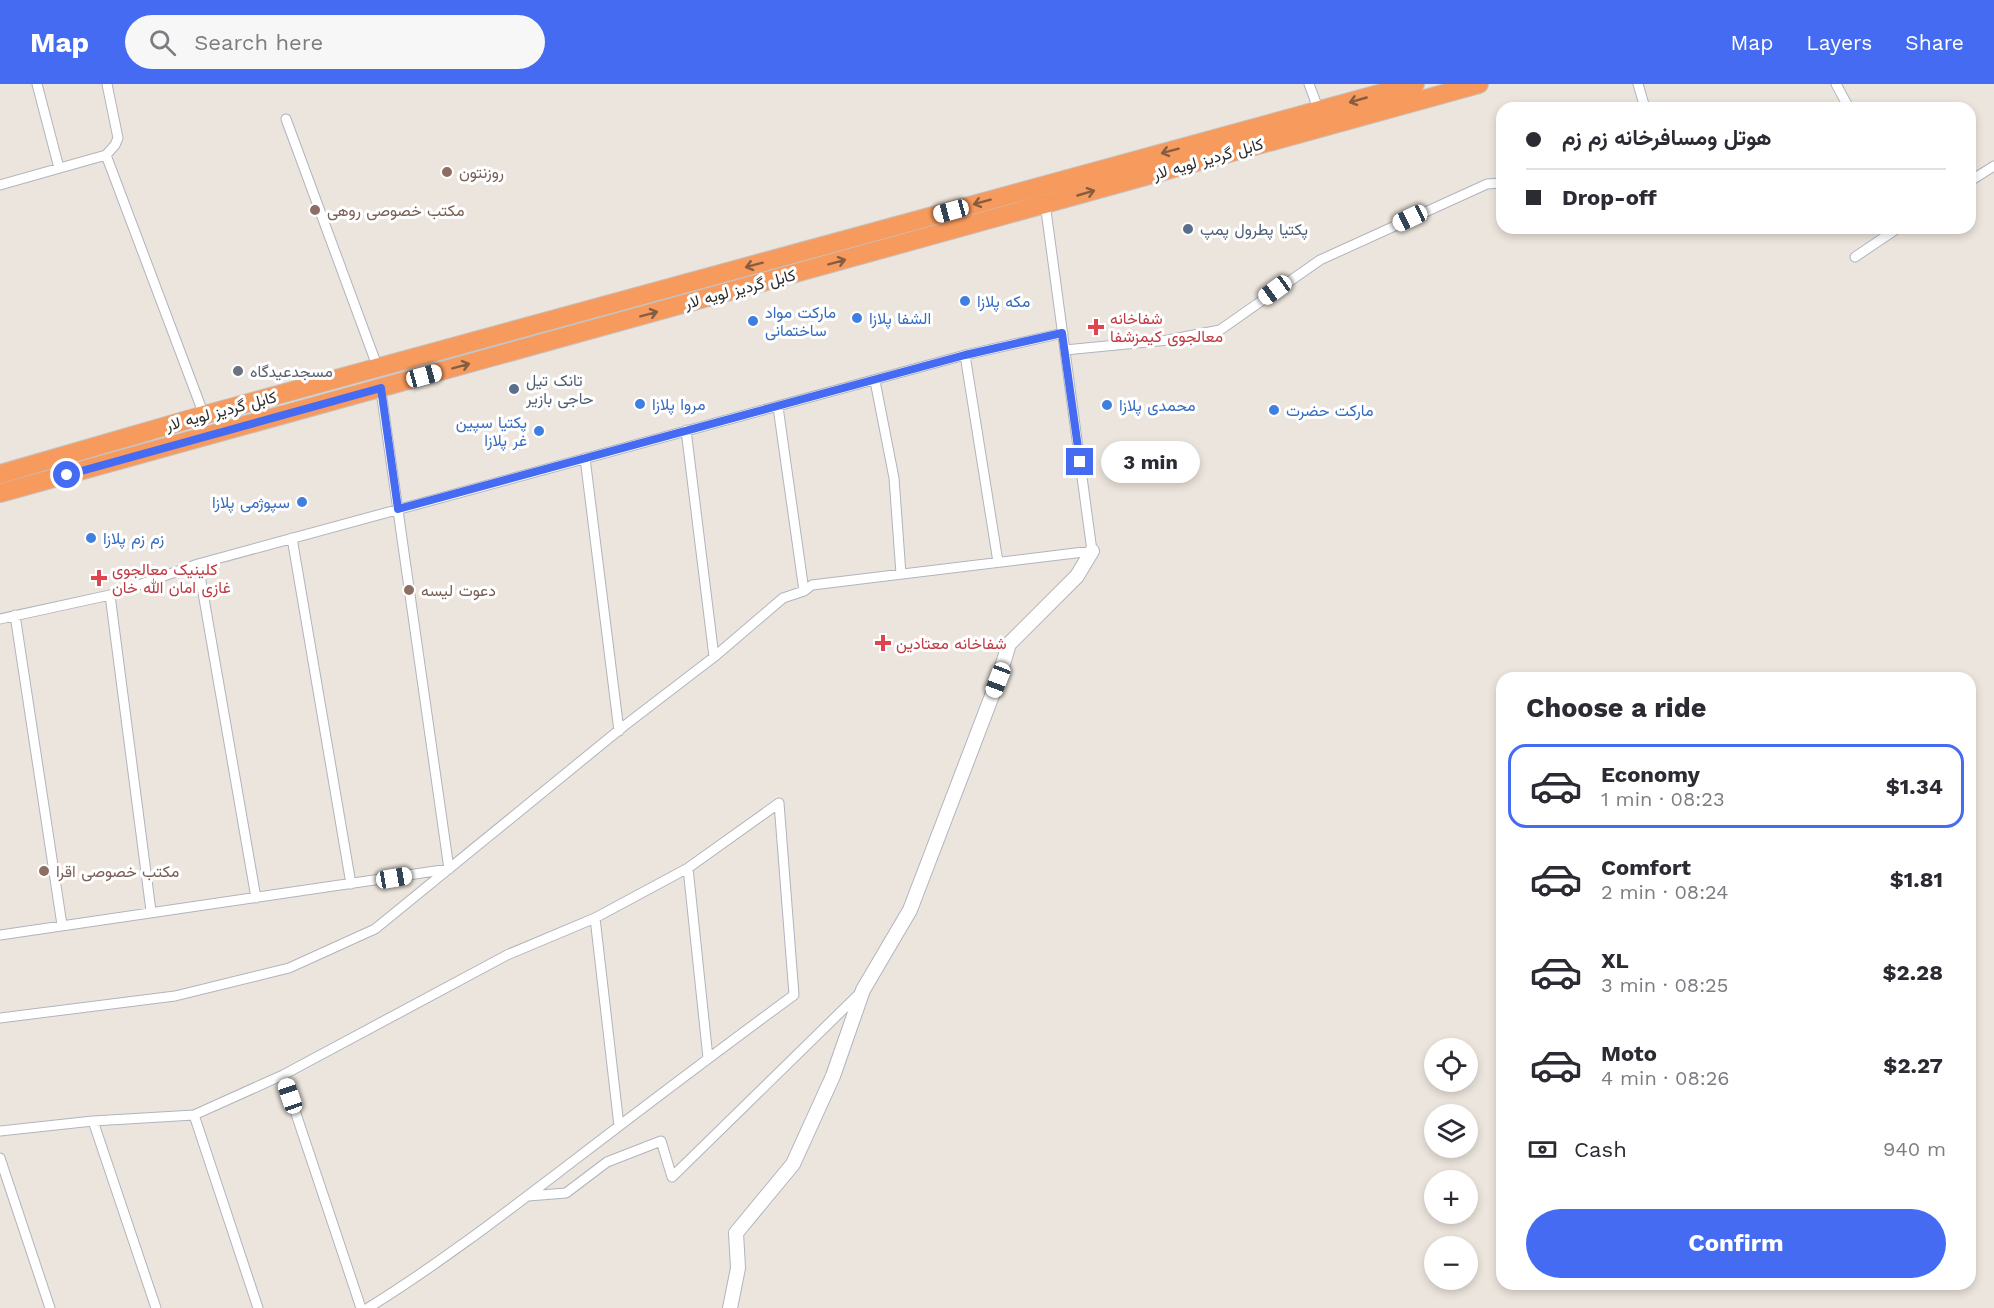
<!DOCTYPE html>
<html lang="en">
<head>
<meta charset="utf-8">
<style>
  :root { --surface:#fff; --page:#f7f7f7; --text:#2b2b33; --muted:#7c7c81; --line:#e1e1e2; --accent:#446bf2 }
  body { margin:0; font-family:"Work Sans",Vazirmatn,sans-serif; background:var(--page); color:var(--text); height:100vh; display:flex; flex-direction:column; font-size:22px; white-space:nowrap }
  * { box-sizing:border-box; margin:0 }
  p { font-size:20px; color:var(--muted) }
  .icon { flex:none; width:33px; height:33px; fill:none; stroke:currentColor; stroke-width:2; stroke-linecap:round; stroke-linejoin:round }
  .map { position:relative; flex:1; overflow:hidden }
  .panel { position:absolute; left:1496px; top:588px; width:480px; height:618px; display:flex; flex-direction:column; background:var(--surface); border-radius:18px; box-shadow:0 3px 9px #0003 }
  .panel>* { flex:none }
  .banner { position:absolute; left:1496px; top:18px; width:480px; height:132px; border-radius:18px; box-shadow:0 3px 9px #0003; display:grid; align-content:center; height:132px; padding:0 30px; background:var(--surface) }
  .fabs { position:absolute; left:1424px; top:954px; display:grid; gap:12px }
  .fabs a { display:grid; place-items:center; width:54px; height:54px; border-radius:50%; background:var(--surface); box-shadow:0 3px 9px #0003; font-size:30px }
  .end { position:absolute; width:27px; height:27px; margin:-14px; border:8px solid #446bf2; background:#fff; box-shadow:0 0 0 3px #fff }
  .from { border-radius:50% }
  .bubble { position:absolute; height:42px; border-radius:21px; background:var(--surface); box-shadow:0 3px 9px #0003; font-size:20px; font-weight:700; line-height:42px; text-align:center }
  .car { position:absolute; width:18px; height:36px; margin:-18px -9px; border-radius:8px; box-shadow:0 0 4px 2px #0007; background:linear-gradient(#fff 24%,#345 0 40%,#fff 0 76%,#345 0 86%,#fff 0) }
  .banner b { display:flex; align-items:center; gap:21px; height:57px; font-size:22px }
  .banner b+b { border-top:2px solid var(--line) }
  .banner i { width:15px; height:15px; background:var(--text) }
  ul { padding:0; list-style:none }
  li { display:flex; align-items:center; gap:18px; height:84px; margin:0 12px 9px; padding:0 18px; border:3px solid transparent; border-radius:18px }
  li div { flex:1 }
  li b { display:block; font-size:22px }
  li em { font-style:normal; font-weight:700 }
  li.current { border-color:var(--accent) }
  li>.icon { width:54px; height:54px; stroke-width:1.5 }
  h2 { padding:0 30px; font-size:27px; line-height:72px }
  .pay { display:flex; align-items:center; gap:15px; height:66px; padding:0 30px; font-size:22px }
  .pay p { margin-inline-start:auto }
  .cta { display:flex; gap:12px; margin-top:auto; padding:12px 30px }
  .cta a { flex:1; height:69px; border-radius:36px; background:var(--accent); color:#fff; font-size:24px; font-weight:700; line-height:69px; text-align:center }
  header { display:flex; align-items:center; gap:36px; box-sizing:border-box; height:84px; padding:0 30px; background:var(--accent); color:#fff }
  header strong { font-size:28px }
  nav { display:flex; gap:33px; margin-inline-start:auto; font-size:21px }
  .search { width:420px; height:54px; background:var(--page); display:flex; align-items:center; gap:15px; box-sizing:border-box; padding:0 21px; border-radius:33px; color:var(--muted); font-size:22px }
  .map>svg:first-child { display:block }
</style>
</head>
<body>
<header>
<strong>Map</strong>
<div class="search"><svg class="icon" aria-label="search" viewBox="0 0 24 24"><circle cx="10" cy="10" r="6"/><path d="M15 15l6 6"/></svg>Search here</div>
<nav><a>Map</a><a>Layers</a><a>Share</a></nav>
</header>
<div class="map">
<svg width="1994" height="1224" viewBox="0 0 1994 1224">
  <rect width="100%" height="100%" fill="#ece5dd"/>
  <g fill="none" stroke-linecap="round" stroke-linejoin="round">
    <defs>
      <path id="street" d="M 37,0 L 59,84
        M 1309,0 L 1319,27
        M 1638,0 L 1645,24
        M 1836,0 L 1849,24
        M 286,35 L 379,287
        M 106,71 L 204,331
        M 1970,97 L 1994,82
        M 0,101 L 106,71 L 115,61 L 118,54 L 107,0
        M 1855,173 L 1898,144
        M 1065,266 L 1168,256 L 1220,246 L 1320,176 L 1487,100 L 1502,99
        M 965,271 L 998,478
        M 875,297 L 894,394 L 901,490
        M 778,323 L 804,507
        M 686,346 L 714,573
        M 585,374 L 619,647
        M 292,454 L 351,800
        M 198,480 L 256,814
        M 110,511 L 151,827
        M 15,531 L 62,841
        M 0,535 L 110,511 L 198,480 L 965,271 L 1063,249
        M 688,784 L 708,974
        M 595,834 L 619,1042
        M 0,851 L 449,785 L 380,300
        M 0,934 L 175,912 L 289,884 L 375,845 L 624,642 L 714,573 L 783,514 L 804,507 L 812,501 L 1092,467 L 1045,119
        M 283,991 L 361,1224
        M 194,1031 L 258,1224
        M 93,1037 L 156,1224
        M 0,1047 L 93,1037 L 194,1031 L 283,991 L 507,871 L 595,834 L 688,784 L 779,719 L 794,911 C 719,966 645,1022 572,1078 C 505,1129 439,1180 368,1224
        M 0,1074 L 50,1224
        M 528,1112 L 566,1109 L 607,1078 L 661,1057 L 672,1093 L 859,910"/>
      <path id="secondary" d="M 730,1224 L 738,1184 L 736,1149 L 793,1080 L 833,992 L 863,906 L 910,826 L 998,596 L 1009,560 L 1077,492 L 1092,467"/>
      <path id="highway" d="M 0,390 L 204,331 L 1415,0
        M 0,409 L 1479,0"/>
    </defs>
    <!-- street casing -->
    <use href="#street" stroke="#b1b4be" stroke-width="11"/>
    <!-- secondary casing -->
    <use href="#secondary" stroke="#b1b4be" stroke-width="16"/>
    <!-- highway casing -->
    <use href="#highway" stroke="#c4c4c4" stroke-width="20"/>
    <!-- street -->
    <use href="#street" stroke="#fff" stroke-width="9"/>
    <!-- secondary -->
    <use href="#secondary" stroke="#fff" stroke-width="14"/>
    <!-- highway -->
    <use href="#highway" stroke="#f79a5d" stroke-width="18"/>
  </g>
  <!-- one-way arrows -->
  <defs><path id="oneway-shaft" d="M-6 0H5M1.5-3L5.5 0L1.5 3" fill="none" stroke-width="1.6" stroke-linecap="round" stroke-linejoin="round" transform="scale(1.5)"/></defs>
  <g stroke="#875d42">
    <use href="#oneway-shaft" transform="translate(1358 16) rotate(164)"/>
    <use href="#oneway-shaft" transform="translate(1170 67) rotate(165)"/>
    <use href="#oneway-shaft" transform="translate(1086 109) rotate(-16)"/>
    <use href="#oneway-shaft" transform="translate(982 118) rotate(165)"/>
    <use href="#oneway-shaft" transform="translate(837 178) rotate(-15)"/>
    <use href="#oneway-shaft" transform="translate(754 181) rotate(165)"/>
    <use href="#oneway-shaft" transform="translate(649 230) rotate(-15)"/>
    <use href="#oneway-shaft" transform="translate(461 282) rotate(-15)"/>
  </g>
  <g fill="none" stroke-linecap="round" stroke-linejoin="round">
    <!-- route -->
    <path stroke="#446bf2" stroke-width="8" d="M 67,391 L 381,304 L 398,425 L 965,271 L 1062,249 L 1080,378"/>
  </g>
  <!-- markers -->
  <g fill="#8d6e63" stroke="#fff" stroke-width="2">
    <circle cx="447" cy="88" r="6"/>
    <circle cx="315" cy="126" r="6"/>
    <circle cx="409" cy="506" r="6"/>
    <circle cx="44" cy="787" r="6"/>
  </g>
  <g fill="#5c6f8a" stroke="#fff" stroke-width="2">
    <circle cx="1188" cy="145" r="6"/>
    <circle cx="514" cy="305" r="6"/>
  </g>
  <g fill="#3f7fe0" stroke="#fff" stroke-width="2">
    <circle cx="965" cy="217" r="6"/>
    <circle cx="857" cy="234" r="6"/>
    <circle cx="753" cy="237" r="6"/>
    <circle cx="640" cy="320" r="6"/>
    <circle cx="1107" cy="321" r="6"/>
    <circle cx="1274" cy="326" r="6"/>
    <circle cx="539" cy="347" r="6"/>
    <circle cx="302" cy="418" r="6"/>
    <circle cx="91" cy="454" r="6"/>
  </g>
  <g fill="#e0444e" stroke="#fff" stroke-width="2">
    <path d="M1093 234h6v6h6v6h-6v6h-6v-6h-6v-6h6z"/>
    <path d="M96 485h6v6h6v6h-6v6h-6v-6h-6v-6h6z"/>
    <path d="M880 550h6v6h6v6h-6v6h-6v-6h-6v-6h6z"/>
  </g>
  <circle fill="#6b7280" stroke="#fff" stroke-width="2" cx="238" cy="287" r="6"/>
  <g text-anchor="middle" dominant-baseline="central" stroke-width="6" stroke-linejoin="round" paint-order="stroke">
    <!-- street labels -->
    <g font-size="16" fill="#2b2b2b" stroke="#fff">
      <text transform="translate(1208 75) rotate(-16)">کابل گردیز لویه لار</text>
      <text transform="translate(740 205) rotate(-15)">کابل گردیز لویه لار</text>
      <text transform="translate(221 327) rotate(-15)">کابل گردیز لویه لار</text>
    </g>
    <!-- education labels -->
    <g font-size="16" fill="#785e54" stroke="#fff" text-anchor="start">
      <text x="459" y="88">روزنتون</text>
      <text x="327" y="126">مکتب خصوصی روهی</text>
      <text x="421" y="506">دعوت لیسه</text>
      <text x="56" y="787">مکتب خصوصی اقرا</text>
    </g>
    <!-- service labels -->
    <g font-size="16" fill="#4e5e75" stroke="#fff" text-anchor="start">
      <text x="1200" y="145">پکتیا پطرول پمپ</text>
      <text x="526" y="296">تانک تیل<tspan x="526" dy="18">حاجی بازیر</tspan></text>
    </g>
    <!-- shop labels -->
    <g font-size="16" fill="#366cbe" stroke="#fff" text-anchor="start">
      <text x="977" y="217">مکه پلازا</text>
      <text x="765" y="228">مارکت مواد<tspan x="765" dy="18">ساختمانی</tspan></text>
      <text x="869" y="234">الشفا پلازا</text>
      <text x="652" y="320">مروا پلازا</text>
      <text x="1119" y="321">محمدی پلازا</text>
      <text x="1286" y="326">مارکت حضرت</text>
      <text x="527" y="338" text-anchor="end">پکتیا سپین<tspan x="527" dy="18">غر پلازا</tspan></text>
      <text x="290" y="418" text-anchor="end">سپوژمی پلازا</text>
      <text x="103" y="454">زم زم پلازا</text>
    </g>
    <!-- health labels -->
    <g font-size="16" fill="#be3a42" stroke="#fff" text-anchor="start">
      <text x="1110" y="234">شفاخانه<tspan x="1110" dy="18">معالجوی کیمزشفا</tspan></text>
      <text x="112" y="485">کلینیک معالجوی<tspan x="112" dy="18">غازی امان الله خان</tspan></text>
      <text x="896" y="559">شفاخانه معتادین</text>
    </g>
    <!-- worship labels -->
    <g font-size="16" fill="#5b616d" stroke="#fff" text-anchor="start">
      <text x="250" y="287">مسجدعیدگاه</text>
    </g>
  </g>
</svg>
<div class="fabs">
<a><svg class="icon" aria-label="locate" viewBox="0 0 24 24"><circle cx="12" cy="12" r="6"/><path d="M12 2v4M12 18v4M2 12h4M18 12h4"/></svg></a>
<a><svg class="icon" aria-label="layers" viewBox="0 0 24 24"><path d="M12 4l9 5-9 5-9-5zM3 14l9 5 9-5"/></svg></a>
<a>+</a>
<a>−</a>
</div>
<i class="end from" style="left:67px;top:391px"></i>
<i class="end" style="left:1080px;top:378px"></i>
<div class="bubble" style="left:1101px;top:357px;width:99px">3 min</div>
<i class="car" style="left:951px;top:127px;rotate:255deg"></i>
<i class="car" style="left:1410px;top:134px;rotate:245deg"></i>
<i class="car" style="left:1275px;top:206px;rotate:234deg"></i>
<i class="car" style="left:424px;top:292px;rotate:75deg"></i>
<i class="car" style="left:998px;top:596px;rotate:201deg"></i>
<i class="car" style="left:394px;top:794px;rotate:80deg"></i>
<i class="car" style="left:290px;top:1012px;rotate:341deg"></i>
<div class="banner">
<b><i class="from"></i>هوتل ومسافرخانه زم زم</b>
<b><i></i>Drop-off</b>
</div>
<section class="panel">
<h2>Choose a ride</h2>
<ul>
<li class="current"><svg class="icon" aria-label="car" viewBox="0 0 24 24"><path d="M5 17H2v-5l4-1 3-4h7l3 4 3 1v5h-3M9 17h6M6 11h13"/><circle cx="7" cy="17" r="2"/><circle cx="17" cy="17" r="2"/></svg><div><b>Economy</b><p>1 min · 08:23</p></div><em>$1.34</em></li>
<li><svg class="icon" aria-label="car" viewBox="0 0 24 24"><path d="M5 17H2v-5l4-1 3-4h7l3 4 3 1v5h-3M9 17h6M6 11h13"/><circle cx="7" cy="17" r="2"/><circle cx="17" cy="17" r="2"/></svg><div><b>Comfort</b><p>2 min · 08:24</p></div><em>$1.81</em></li>
<li><svg class="icon" aria-label="car" viewBox="0 0 24 24"><path d="M5 17H2v-5l4-1 3-4h7l3 4 3 1v5h-3M9 17h6M6 11h13"/><circle cx="7" cy="17" r="2"/><circle cx="17" cy="17" r="2"/></svg><div><b>XL</b><p>3 min · 08:25</p></div><em>$2.28</em></li>
<li><svg class="icon" aria-label="car" viewBox="0 0 24 24"><path d="M5 17H2v-5l4-1 3-4h7l3 4 3 1v5h-3M9 17h6M6 11h13"/><circle cx="7" cy="17" r="2"/><circle cx="17" cy="17" r="2"/></svg><div><b>Moto</b><p>4 min · 08:26</p></div><em>$2.27</em></li>
</ul>
<div class="pay"><svg class="icon" aria-label="cash" viewBox="0 0 24 24"><path d="M3 7h18v10H3z"/><circle cx="12" cy="12" r="2"/></svg>Cash<p>940 m</p></div>
<div class="cta"><a>Confirm</a></div>
</section>
</div>
</body>
</html>
